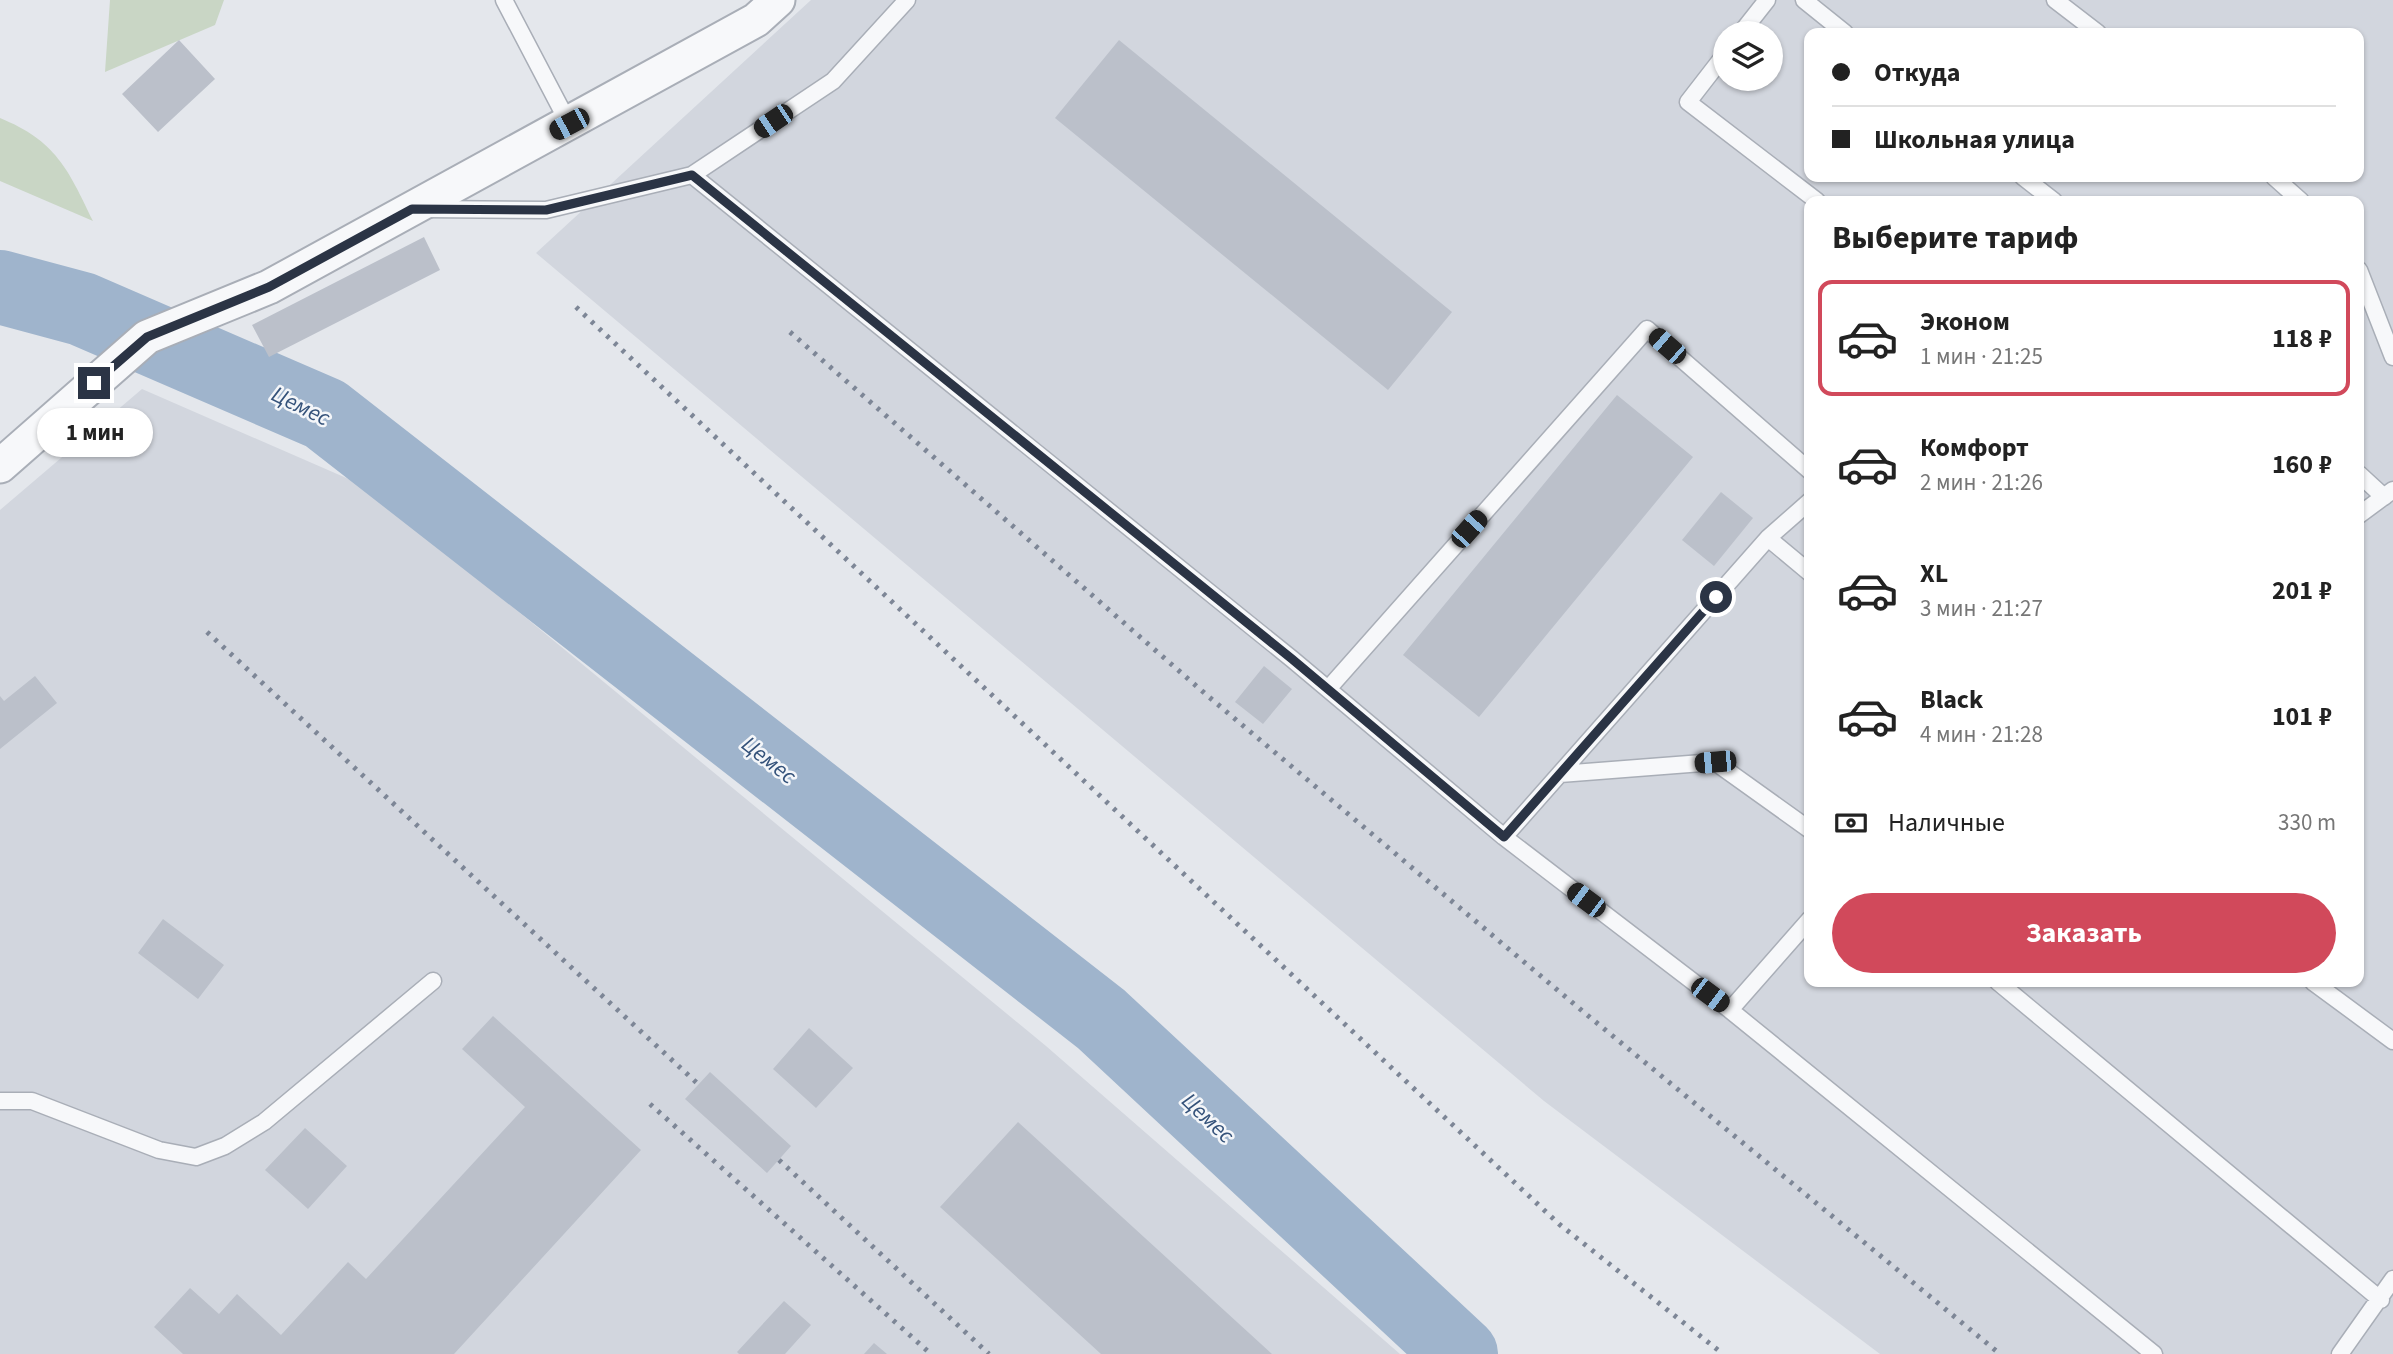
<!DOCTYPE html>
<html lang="ru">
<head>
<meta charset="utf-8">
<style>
  :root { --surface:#fff; --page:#f2f2f2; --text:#222; --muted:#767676; --line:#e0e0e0; --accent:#d1495b }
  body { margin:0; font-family:"Source Sans 3",sans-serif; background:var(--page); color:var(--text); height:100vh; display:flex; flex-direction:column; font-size:26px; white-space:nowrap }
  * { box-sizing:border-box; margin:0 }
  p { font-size:23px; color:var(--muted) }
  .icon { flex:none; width:38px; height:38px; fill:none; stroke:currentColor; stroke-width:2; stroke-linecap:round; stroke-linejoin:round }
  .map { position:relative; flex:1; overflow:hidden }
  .details { position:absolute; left:1804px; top:196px; width:560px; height:791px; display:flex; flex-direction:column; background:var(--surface); border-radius:14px; box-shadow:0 2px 5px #0004 }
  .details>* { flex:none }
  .banner { position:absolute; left:1804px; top:28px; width:560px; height:154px; border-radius:14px; box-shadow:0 2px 5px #0004; display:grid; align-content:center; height:154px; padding:0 28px; background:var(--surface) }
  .buttons { position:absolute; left:1713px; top:21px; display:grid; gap:14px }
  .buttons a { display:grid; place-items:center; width:70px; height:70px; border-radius:50%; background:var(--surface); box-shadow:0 2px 5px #0004; font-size:35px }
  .end { position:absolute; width:32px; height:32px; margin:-16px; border:9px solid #2b3445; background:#fff; box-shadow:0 0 0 4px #fff }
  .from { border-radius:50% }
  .bubble { position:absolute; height:49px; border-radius:24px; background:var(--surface); box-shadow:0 2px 5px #0004; font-size:23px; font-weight:700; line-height:49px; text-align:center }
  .car { position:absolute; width:21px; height:42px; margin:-21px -10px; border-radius:9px; box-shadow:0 0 5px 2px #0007; background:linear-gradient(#222 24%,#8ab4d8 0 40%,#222 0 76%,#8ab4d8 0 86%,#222 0) }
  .banner b { display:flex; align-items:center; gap:24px; height:66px; font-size:26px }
  .banner b+b { border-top:2px solid var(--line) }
  .banner i { width:18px; height:18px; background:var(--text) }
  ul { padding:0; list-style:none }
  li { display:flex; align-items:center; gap:21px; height:116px; margin:0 14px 10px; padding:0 14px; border:4px solid transparent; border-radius:14px }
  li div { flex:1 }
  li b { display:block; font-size:26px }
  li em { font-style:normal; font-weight:700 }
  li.current { border-color:var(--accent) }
  li>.icon { width:63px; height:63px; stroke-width:1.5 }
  h2 { padding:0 28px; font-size:32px; line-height:84px }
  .pay { display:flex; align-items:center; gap:18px; height:77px; padding:0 28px; font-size:26px }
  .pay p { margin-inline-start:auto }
  .action { display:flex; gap:14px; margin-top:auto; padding:14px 28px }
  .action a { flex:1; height:80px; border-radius:42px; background:var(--accent); color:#fff; font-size:28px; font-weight:700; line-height:80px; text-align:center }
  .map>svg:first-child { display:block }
</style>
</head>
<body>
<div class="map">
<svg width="2393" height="1354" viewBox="0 0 2393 1354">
  <rect width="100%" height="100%" fill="#e4e7ec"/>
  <!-- built -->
  <path fill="#d2d6de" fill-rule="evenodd" d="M 811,0 L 2393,0 L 2393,1354 L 1880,1354 L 1544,1101 L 536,253 ZM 1726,33 L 1771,33 L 1771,79 L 1726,79 ZM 1810,33 L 2359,33 L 2359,177 L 1810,177 ZM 1810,201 L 2359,201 L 2359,982 L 1810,982 Z
    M 142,389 L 367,487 L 1046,1046 L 1400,1354 L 0,1354 L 0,510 Z"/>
  <!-- green -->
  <path fill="#c9d6c5" d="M 110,0 L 224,0 L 215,25 L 105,72 Z
    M 0,118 C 56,141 68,169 93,221 L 0,181 Z"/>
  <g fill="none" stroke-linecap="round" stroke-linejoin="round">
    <!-- river -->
    <path stroke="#9fb4cc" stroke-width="74" d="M 0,287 L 82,309 L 325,414 L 1101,1019 L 1461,1354"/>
  </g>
  <!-- building -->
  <path fill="#bbc0ca" d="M 179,40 L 215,79 L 158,132 L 122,94 Z
    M 1119,40 L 1452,312 L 1388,390 L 1055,118 Z
    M 424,237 L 440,270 L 269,357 L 252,325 Z
    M 1617,395 L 1693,457 L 1479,717 L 1403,655 Z
    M 1721,492 L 1753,518 L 1714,566 L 1682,540 Z
    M 1264,666 L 1292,689 L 1263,724 L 1235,702 Z
    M 35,676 L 57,703 L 0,749 L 0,696 L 4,701 Z
    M 163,919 L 224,965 L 198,999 L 138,953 Z
    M 493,1016 L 641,1150 L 454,1354 L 183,1354 L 154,1327 L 190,1288 L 219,1314 L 237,1294 L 281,1335 L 348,1262 L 366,1279 L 525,1107 L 462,1049 Z
    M 809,1028 L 853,1068 L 816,1108 L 773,1069 Z
    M 710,1072 L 791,1146 L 767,1173 L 685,1099 Z
    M 1018,1122 L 1272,1354 L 1101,1354 L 940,1207 Z
    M 305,1128 L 347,1166 L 308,1209 L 265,1170 Z
    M 784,1301 L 811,1325 L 785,1354 L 739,1354 L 737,1352 Z
    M 874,1343 L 887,1354 L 864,1354 Z"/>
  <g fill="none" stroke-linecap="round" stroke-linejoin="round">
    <defs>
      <path id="lane" d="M 504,0 L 569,124
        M 1804,0 L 1845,33
        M 2055,0 L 2098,33
        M 1741,33 L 1767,0
        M 1726,53 L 1688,102 L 1817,201
        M 692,175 L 1292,659 L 1504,837 L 1730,1010 L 2154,1354
        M 2023,177 L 2054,201
        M 2274,177 L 2301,201
        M 425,209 L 546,210 L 692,175 L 833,81 L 907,0
        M 2359,270 L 2393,357
        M 2359,474 L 2384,497
        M 2359,515 L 2393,490
        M 1768,538 L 1810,573
        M 1328,689 L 1647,329 L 1810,471
        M 1560,774 L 1715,762 L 1810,830
        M 1504,837 L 1768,538 L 1810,501
        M 1998,982 L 2381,1300
        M 2313,982 L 2393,1041
        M 1730,1010 L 1810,919
        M 0,1101 L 32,1101 L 159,1150 L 196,1157 L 225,1146 L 264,1122 L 433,981
        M 2340,1354 L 2393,1279"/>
      <path id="street" d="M 0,466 L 147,337 L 269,287 L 756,20 L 778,0"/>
    </defs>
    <!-- lane casing -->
    <use href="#lane" stroke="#a9aeb7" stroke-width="19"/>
    <!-- street casing -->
    <use href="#street" stroke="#a9aeb7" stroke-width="37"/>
    <!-- lane -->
    <use href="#lane" stroke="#f7f8fa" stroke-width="16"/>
    <!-- street -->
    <use href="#street" stroke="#f7f8fa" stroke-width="33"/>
    <!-- rail -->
    <path stroke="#7d8696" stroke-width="5" stroke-dasharray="3.5 7" stroke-linecap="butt" d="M 576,307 L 1559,1224 L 1723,1354
      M 790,332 L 1209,697 L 1586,1014 L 2000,1354
      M 207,632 L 698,1084
      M 650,1104 L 931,1354
      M 779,1160 L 989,1354"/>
  </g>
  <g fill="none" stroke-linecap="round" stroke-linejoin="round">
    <!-- route -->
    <path stroke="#2b3445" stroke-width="9" d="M 94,383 L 147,337 L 269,287 L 412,209 L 546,210 L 692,175 L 1292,659 L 1504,837 L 1716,597"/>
  </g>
  <g text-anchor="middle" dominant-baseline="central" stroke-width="5" stroke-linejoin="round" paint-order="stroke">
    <!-- water labels -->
    <g font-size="23" font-style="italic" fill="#34527a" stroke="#f4f6f9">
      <text transform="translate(301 406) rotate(26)">Цемес</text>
      <text transform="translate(769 760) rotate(38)">Цемес</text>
      <text transform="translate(1208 1118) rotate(43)">Цемес</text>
    </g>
  </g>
</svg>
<div class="buttons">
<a><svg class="icon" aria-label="layers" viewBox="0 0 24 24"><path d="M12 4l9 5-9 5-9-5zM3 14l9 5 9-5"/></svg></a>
</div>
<i class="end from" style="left:1716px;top:597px"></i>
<i class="end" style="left:94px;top:383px"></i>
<div class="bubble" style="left:37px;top:408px;width:116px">1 мин</div>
<i class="car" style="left:773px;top:121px;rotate:236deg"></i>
<i class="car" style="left:569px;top:124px;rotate:242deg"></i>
<i class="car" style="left:1667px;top:346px;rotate:311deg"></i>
<i class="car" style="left:1469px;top:529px;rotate:42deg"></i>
<i class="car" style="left:1715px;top:762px;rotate:265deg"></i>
<i class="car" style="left:1586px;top:900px;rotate:307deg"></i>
<i class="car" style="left:1710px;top:995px;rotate:127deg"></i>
<div class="banner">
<b><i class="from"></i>Откуда</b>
<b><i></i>Школьная улица</b>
</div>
<section class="details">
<h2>Выберите тариф</h2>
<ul>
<li class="current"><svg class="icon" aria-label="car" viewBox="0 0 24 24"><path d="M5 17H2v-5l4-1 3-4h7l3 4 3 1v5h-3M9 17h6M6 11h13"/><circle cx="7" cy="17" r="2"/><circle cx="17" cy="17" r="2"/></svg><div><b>Эконом</b><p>1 мин · 21:25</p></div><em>118 ₽</em></li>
<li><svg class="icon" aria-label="car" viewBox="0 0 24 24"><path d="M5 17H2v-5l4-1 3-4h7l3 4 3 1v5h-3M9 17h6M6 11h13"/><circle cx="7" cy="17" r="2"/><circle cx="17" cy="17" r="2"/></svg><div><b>Комфорт</b><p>2 мин · 21:26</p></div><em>160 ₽</em></li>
<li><svg class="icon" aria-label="car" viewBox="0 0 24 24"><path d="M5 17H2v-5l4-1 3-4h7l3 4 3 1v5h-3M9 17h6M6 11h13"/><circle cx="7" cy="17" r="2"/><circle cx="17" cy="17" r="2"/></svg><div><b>XL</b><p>3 мин · 21:27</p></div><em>201 ₽</em></li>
<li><svg class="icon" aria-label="car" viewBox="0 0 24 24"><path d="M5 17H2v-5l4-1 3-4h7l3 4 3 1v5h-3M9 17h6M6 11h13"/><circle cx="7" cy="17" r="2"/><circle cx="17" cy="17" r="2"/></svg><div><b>Black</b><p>4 мин · 21:28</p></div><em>101 ₽</em></li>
</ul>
<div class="pay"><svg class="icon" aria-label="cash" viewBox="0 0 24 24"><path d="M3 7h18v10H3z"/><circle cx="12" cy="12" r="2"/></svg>Наличные<p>330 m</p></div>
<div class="action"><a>Заказать</a></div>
</section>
</div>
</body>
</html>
